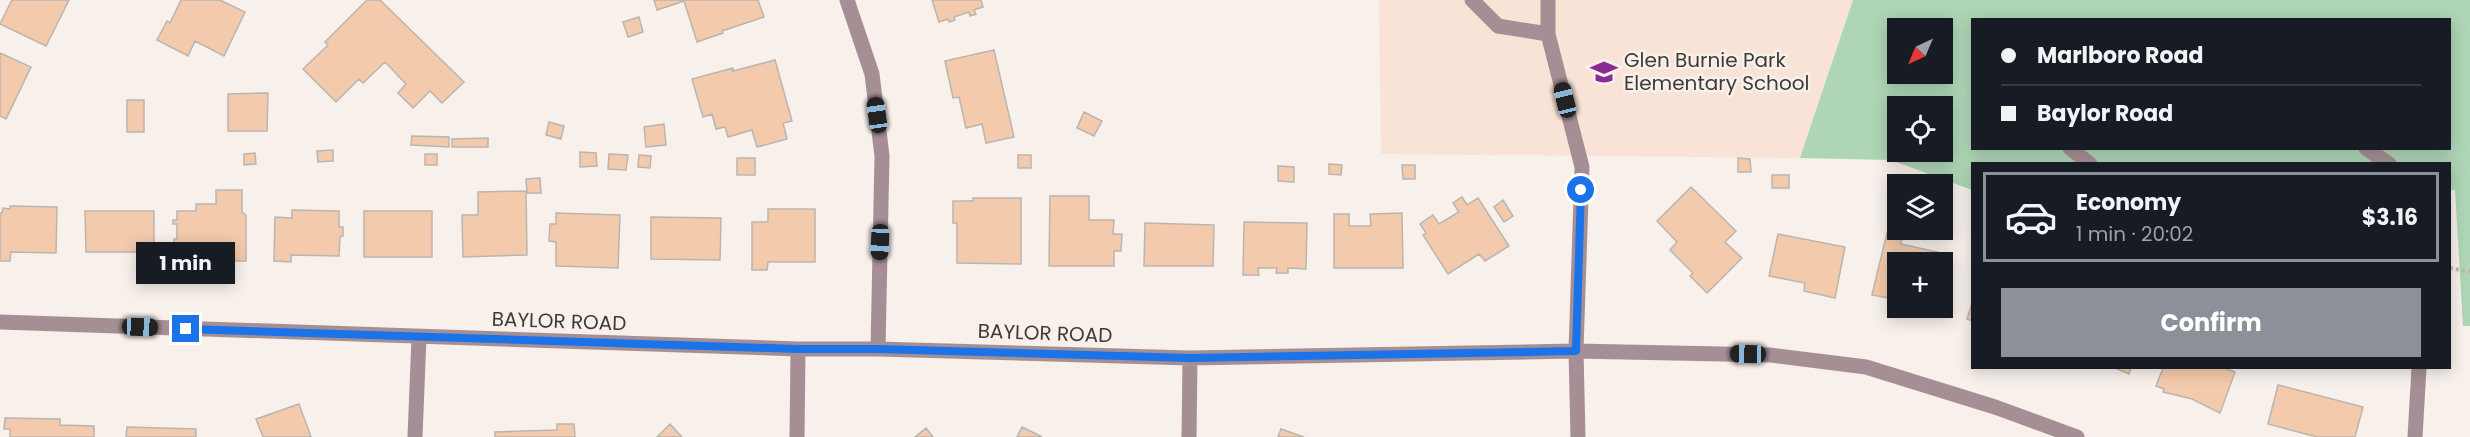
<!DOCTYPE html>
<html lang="en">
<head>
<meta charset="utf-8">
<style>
  :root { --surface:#171b24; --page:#242831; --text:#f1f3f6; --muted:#9ea1a6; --line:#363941; --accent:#8c9099 }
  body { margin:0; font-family:Poppins,sans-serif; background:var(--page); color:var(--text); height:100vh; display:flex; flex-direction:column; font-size:22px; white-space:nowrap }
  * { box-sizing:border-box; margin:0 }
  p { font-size:20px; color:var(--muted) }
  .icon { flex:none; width:33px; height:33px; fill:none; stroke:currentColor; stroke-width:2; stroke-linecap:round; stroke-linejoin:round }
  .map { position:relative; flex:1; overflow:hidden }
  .details { position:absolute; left:1971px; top:162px; width:480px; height:207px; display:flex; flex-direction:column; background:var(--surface); border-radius:0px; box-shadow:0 3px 15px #0003 }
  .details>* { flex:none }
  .guide { position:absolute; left:1971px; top:18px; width:480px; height:132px; border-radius:0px; box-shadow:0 3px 15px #0003; display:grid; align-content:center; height:132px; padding:0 30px; background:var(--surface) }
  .needle { width:39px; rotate:224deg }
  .fabs { position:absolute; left:1887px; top:18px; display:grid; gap:12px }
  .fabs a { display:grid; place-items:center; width:66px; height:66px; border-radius:0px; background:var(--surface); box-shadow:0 3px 15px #0003; font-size:30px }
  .end { position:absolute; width:27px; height:27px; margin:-14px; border:8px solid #1a73e8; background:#fff; box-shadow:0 0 0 3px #fff }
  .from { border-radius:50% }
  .bubble { position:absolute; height:42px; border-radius:0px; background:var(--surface); box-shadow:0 3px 15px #0003; font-size:20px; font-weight:700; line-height:42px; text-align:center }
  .car { position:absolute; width:18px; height:36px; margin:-18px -9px; border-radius:8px; box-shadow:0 0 4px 2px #0007; background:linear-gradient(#222 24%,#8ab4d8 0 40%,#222 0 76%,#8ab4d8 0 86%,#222 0) }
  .guide b { display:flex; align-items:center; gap:21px; height:57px; font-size:22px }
  .guide b+b { border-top:2px solid var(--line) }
  .guide i { width:15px; height:15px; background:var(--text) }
  ul { padding:10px 0 0; list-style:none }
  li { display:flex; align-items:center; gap:18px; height:90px; margin:0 12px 9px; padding:0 18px; border:3px solid transparent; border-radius:0px }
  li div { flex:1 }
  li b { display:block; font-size:22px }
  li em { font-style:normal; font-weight:700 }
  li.on { border-color:var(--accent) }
  li>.icon { width:54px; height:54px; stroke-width:1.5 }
  .cta { display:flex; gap:12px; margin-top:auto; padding:12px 30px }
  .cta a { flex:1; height:69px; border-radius:0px; background:var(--accent); color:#fff; font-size:24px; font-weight:700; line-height:69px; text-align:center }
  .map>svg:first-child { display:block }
</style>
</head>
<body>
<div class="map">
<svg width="2470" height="437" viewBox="0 0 2470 437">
  <rect width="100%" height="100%" fill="#f7f0eb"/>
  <!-- education -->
  <path fill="#f9e3d6" d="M 1379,0 L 1853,0 L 1800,158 L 1381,154 Z"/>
  <!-- green -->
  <path fill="#aed5b6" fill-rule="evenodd" d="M 1853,0 L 2470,0 L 2470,326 L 2463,326 L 2455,190 L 2450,190 L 2450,164 L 1972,164 L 1972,190 L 1891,160 L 1800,158 ZM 1972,20 L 2450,20 L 2450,148 L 1972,148 ZM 1898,28 L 1942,28 L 1942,74 L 1898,74 ZM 1898,106 L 1942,106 L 1942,152 L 1898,152 Z"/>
  <!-- building -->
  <path fill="#f3caab" stroke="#bbb5b0" stroke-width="1.5" d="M 12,0 L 69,0 L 46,46 L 0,24 Z
    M 181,0 L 220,0 L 245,12 L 224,56 L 195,41 L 188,56 L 157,40 L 167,21 L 170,23 Z
    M 367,0 L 380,0 L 464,82 L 442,103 L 430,91 L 413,108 L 398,93 L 406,84 L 385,62 L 363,83 L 359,79 L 336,102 L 303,69 L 328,45 L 325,42 Z
    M 654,0 L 758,0 L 764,17 L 722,31 L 723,33 L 697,42 L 684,1 L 657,10 Z
    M 932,0 L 981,0 L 983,7 L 974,10 L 976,14 L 970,16 L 969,12 L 954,17 L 955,20 L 949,22 L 948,19 L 939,22 Z
    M 639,17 L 643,32 L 628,37 L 623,22 Z
    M 994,50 L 1014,137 L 986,143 L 982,124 L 966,128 L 959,97 L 953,98 L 945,61 Z
    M 0,53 L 31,67 L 6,119 L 0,116 Z
    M 775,60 L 792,121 L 783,123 L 787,139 L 757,147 L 752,130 L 728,137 L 725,127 L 716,129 L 712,114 L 703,117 L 692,79 L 733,68 L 733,71 Z
    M 268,93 L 267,131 L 228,131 L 228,94 Z
    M 127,100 L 144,100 L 144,132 L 127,132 Z
    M 1084,112 L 1102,121 L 1094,136 L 1077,128 Z
    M 549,122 L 564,126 L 561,139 L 546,135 Z
    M 664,124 L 666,145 L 646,147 L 644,127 Z
    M 412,136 L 449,137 L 449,147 L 411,145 Z
    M 488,138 L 488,147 L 452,147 L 452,139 Z
    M 333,150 L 333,161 L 318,162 L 317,151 Z
    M 580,152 L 596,153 L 597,166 L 580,167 Z
    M 255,153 L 256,164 L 244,165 L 244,154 Z
    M 425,154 L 437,154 L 437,165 L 425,165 Z
    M 609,154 L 628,155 L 626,170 L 608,169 Z
    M 639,155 L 651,156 L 650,168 L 638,167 Z
    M 1018,155 L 1031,155 L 1031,168 L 1018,168 Z
    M 737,158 L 755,158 L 755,175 L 737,175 Z
    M 1738,158 L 1750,159 L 1751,172 L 1738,172 Z
    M 1329,164 L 1342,165 L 1341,175 L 1329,174 Z
    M 1402,165 L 1415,165 L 1415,179 L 1403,179 Z
    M 1278,166 L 1294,167 L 1294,182 L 1278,181 Z
    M 1772,175 L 1789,175 L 1789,188 L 1772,188 Z
    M 540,178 L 541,193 L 527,193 L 526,179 Z
    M 1925,180 L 1942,183 L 1941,184 L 1924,184 Z
    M 1691,187 L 1736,231 L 1725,242 L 1742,258 L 1707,293 L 1690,276 L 1693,273 L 1670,250 L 1677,242 L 1657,221 Z
    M 216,190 L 242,190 L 242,212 L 246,215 L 246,261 L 213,261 L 213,253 L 198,254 L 198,266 L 177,266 L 177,243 L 174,243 L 174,239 L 177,239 L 177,224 L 173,224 L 173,220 L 177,220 L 177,211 L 196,211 L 196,204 L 216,204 Z
    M 526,191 L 527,255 L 463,257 L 462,215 L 478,215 L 478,192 Z
    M 1050,196 L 1089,196 L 1089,220 L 1114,220 L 1113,234 L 1122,234 L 1121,251 L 1114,251 L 1114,266 L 1049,266 Z
    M 1462,197 L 1467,205 L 1478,198 L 1509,246 L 1485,261 L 1479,254 L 1448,274 L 1423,235 L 1426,233 L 1420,224 L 1433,215 L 1439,224 L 1459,212 L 1453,203 Z
    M 973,198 L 1021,198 L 1021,264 L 957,263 L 957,223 L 953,223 L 953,201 L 973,201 Z
    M 1503,200 L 1513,216 L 1504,222 L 1494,207 Z
    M 10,206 L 57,207 L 56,253 L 11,252 L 10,261 L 0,261 L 0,213 L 2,213 L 3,208 L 10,209 Z
    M 768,209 L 815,209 L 815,262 L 768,262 L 767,270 L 752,270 L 752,222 L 768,222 Z
    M 292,210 L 339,211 L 339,227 L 343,227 L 343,236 L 340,237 L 339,256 L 291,255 L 291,262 L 274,261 L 275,217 L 292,218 Z
    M 85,211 L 154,211 L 154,252 L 86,252 Z
    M 364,211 L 432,211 L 432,257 L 364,257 Z
    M 556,213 L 620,215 L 618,268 L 556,266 L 556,242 L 549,241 L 550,224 L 556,224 Z
    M 1402,213 L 1403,268 L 1334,268 L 1334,214 L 1349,214 L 1349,226 L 1371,226 L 1370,214 Z
    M 651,217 L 721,218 L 720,260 L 651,259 Z
    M 1244,222 L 1307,223 L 1306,269 L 1288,268 L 1288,273 L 1276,273 L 1277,268 L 1258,268 L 1259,275 L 1243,275 Z
    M 1145,223 L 1214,225 L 1213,266 L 1144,266 Z
    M 1887,233 L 1902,237 L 1901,244 L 1946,254 L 1942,269 L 1942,262 L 1898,262 L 1898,290 L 1890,289 L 1888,298 L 1872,295 Z
    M 1778,234 L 1845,247 L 1835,298 L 1804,291 L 1805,283 L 1769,276 Z
    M 1972,303 L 1972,321 L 1967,319 Z
    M 2115,368 L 2131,368 L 2129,374 Z
    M 2163,368 L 2224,368 L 2235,372 L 2220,413 L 2192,399 L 2163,392 L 2164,389 L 2156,386 Z
    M 2278,385 L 2363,407 L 2355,437 L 2317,437 L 2268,424 Z
    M 299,404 L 311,437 L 263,437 L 256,419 Z
    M 5,418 L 60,419 L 60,425 L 94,426 L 94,437 L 10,437 L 10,429 L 4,429 Z
    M 557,424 L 574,424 L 575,437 L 495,437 L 495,432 L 557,430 Z
    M 670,424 L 682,437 L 657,437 Z
    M 127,427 L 196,429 L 196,437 L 126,437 Z
    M 1022,427 L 1042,437 L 1017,437 Z
    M 926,428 L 933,437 L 915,437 Z
    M 1281,429 L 1304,437 L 1278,437 Z"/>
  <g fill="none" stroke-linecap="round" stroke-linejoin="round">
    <!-- path -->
    <path stroke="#bfb9b5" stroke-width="4" stroke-dasharray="3 3" stroke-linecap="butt" d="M 2450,268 L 2470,272"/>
    <!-- minor -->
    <path stroke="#a68f94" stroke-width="15" d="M 847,0 L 872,74 L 882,156 L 878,349
      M 1472,0 L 1498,26 L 1548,34
      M 1548,0 L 1548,34 L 1582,167 L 1576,351 L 1578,437
      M 2070,148 L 2090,164
      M 2366,148 L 2389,164
      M 0,322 L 798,349 L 878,349 L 1190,358 L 1576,351 L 1770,355 L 1866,367 L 1995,407 L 2077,437
      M 415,437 L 419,337
      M 797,437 L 798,349
      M 1189,437 L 1190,358
      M 2415,437 L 2419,368"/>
  </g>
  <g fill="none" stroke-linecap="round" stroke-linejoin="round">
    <!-- route -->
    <path stroke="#1a73e8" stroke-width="8" d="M 186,329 L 798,349 L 878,349 L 1190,358 L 1576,351 L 1581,190"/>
  </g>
  <!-- icons -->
  <defs>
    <symbol id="school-bare" viewBox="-9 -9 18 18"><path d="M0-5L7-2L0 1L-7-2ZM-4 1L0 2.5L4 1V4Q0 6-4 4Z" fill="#8b2a93" stroke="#f7f0eb" stroke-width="2.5" paint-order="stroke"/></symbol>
  </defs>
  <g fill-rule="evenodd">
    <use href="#school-bare" x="1585" y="53" width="38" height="38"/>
  </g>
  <g text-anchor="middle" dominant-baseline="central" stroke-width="5" stroke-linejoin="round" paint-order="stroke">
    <!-- poi labels -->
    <g font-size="20" fill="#3d3a38" stroke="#f7f0eb" text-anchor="start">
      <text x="1624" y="60">Glen Burnie Park<tspan x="1624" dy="23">Elementary School</tspan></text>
    </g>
    <!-- street labels -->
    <g font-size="20" fill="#3d3a38" stroke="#f7f0eb">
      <text transform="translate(559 321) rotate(2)">BAYLOR ROAD</text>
      <text transform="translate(1045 333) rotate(2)">BAYLOR ROAD</text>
    </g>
  </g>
</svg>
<div class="fabs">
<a><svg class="needle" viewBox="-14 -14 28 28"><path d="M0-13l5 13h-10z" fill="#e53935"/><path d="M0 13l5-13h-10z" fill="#9ea1a6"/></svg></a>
<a><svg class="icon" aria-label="locate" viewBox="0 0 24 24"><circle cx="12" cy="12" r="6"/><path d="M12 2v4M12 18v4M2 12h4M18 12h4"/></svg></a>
<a><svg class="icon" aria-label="layers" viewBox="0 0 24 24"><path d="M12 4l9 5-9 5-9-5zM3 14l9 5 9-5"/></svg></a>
<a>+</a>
</div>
<i class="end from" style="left:1581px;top:190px"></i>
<i class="end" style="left:186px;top:329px"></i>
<div class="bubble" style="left:136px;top:242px;width:99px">1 min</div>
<i class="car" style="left:1565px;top:100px;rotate:346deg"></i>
<i class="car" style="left:877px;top:115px;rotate:352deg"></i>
<i class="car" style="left:880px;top:242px;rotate:182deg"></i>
<i class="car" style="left:140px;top:327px;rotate:92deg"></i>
<i class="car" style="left:1748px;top:354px;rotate:271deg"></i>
<div class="guide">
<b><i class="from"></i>Marlboro Road</b>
<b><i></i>Baylor Road</b>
</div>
<section class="details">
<ul>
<li class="on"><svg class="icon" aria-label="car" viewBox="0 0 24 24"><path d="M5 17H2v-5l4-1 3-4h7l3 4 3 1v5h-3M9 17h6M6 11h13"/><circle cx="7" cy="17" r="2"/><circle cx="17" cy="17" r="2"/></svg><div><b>Economy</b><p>1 min · 20:02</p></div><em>$3.16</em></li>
</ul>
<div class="cta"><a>Confirm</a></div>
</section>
</div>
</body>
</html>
